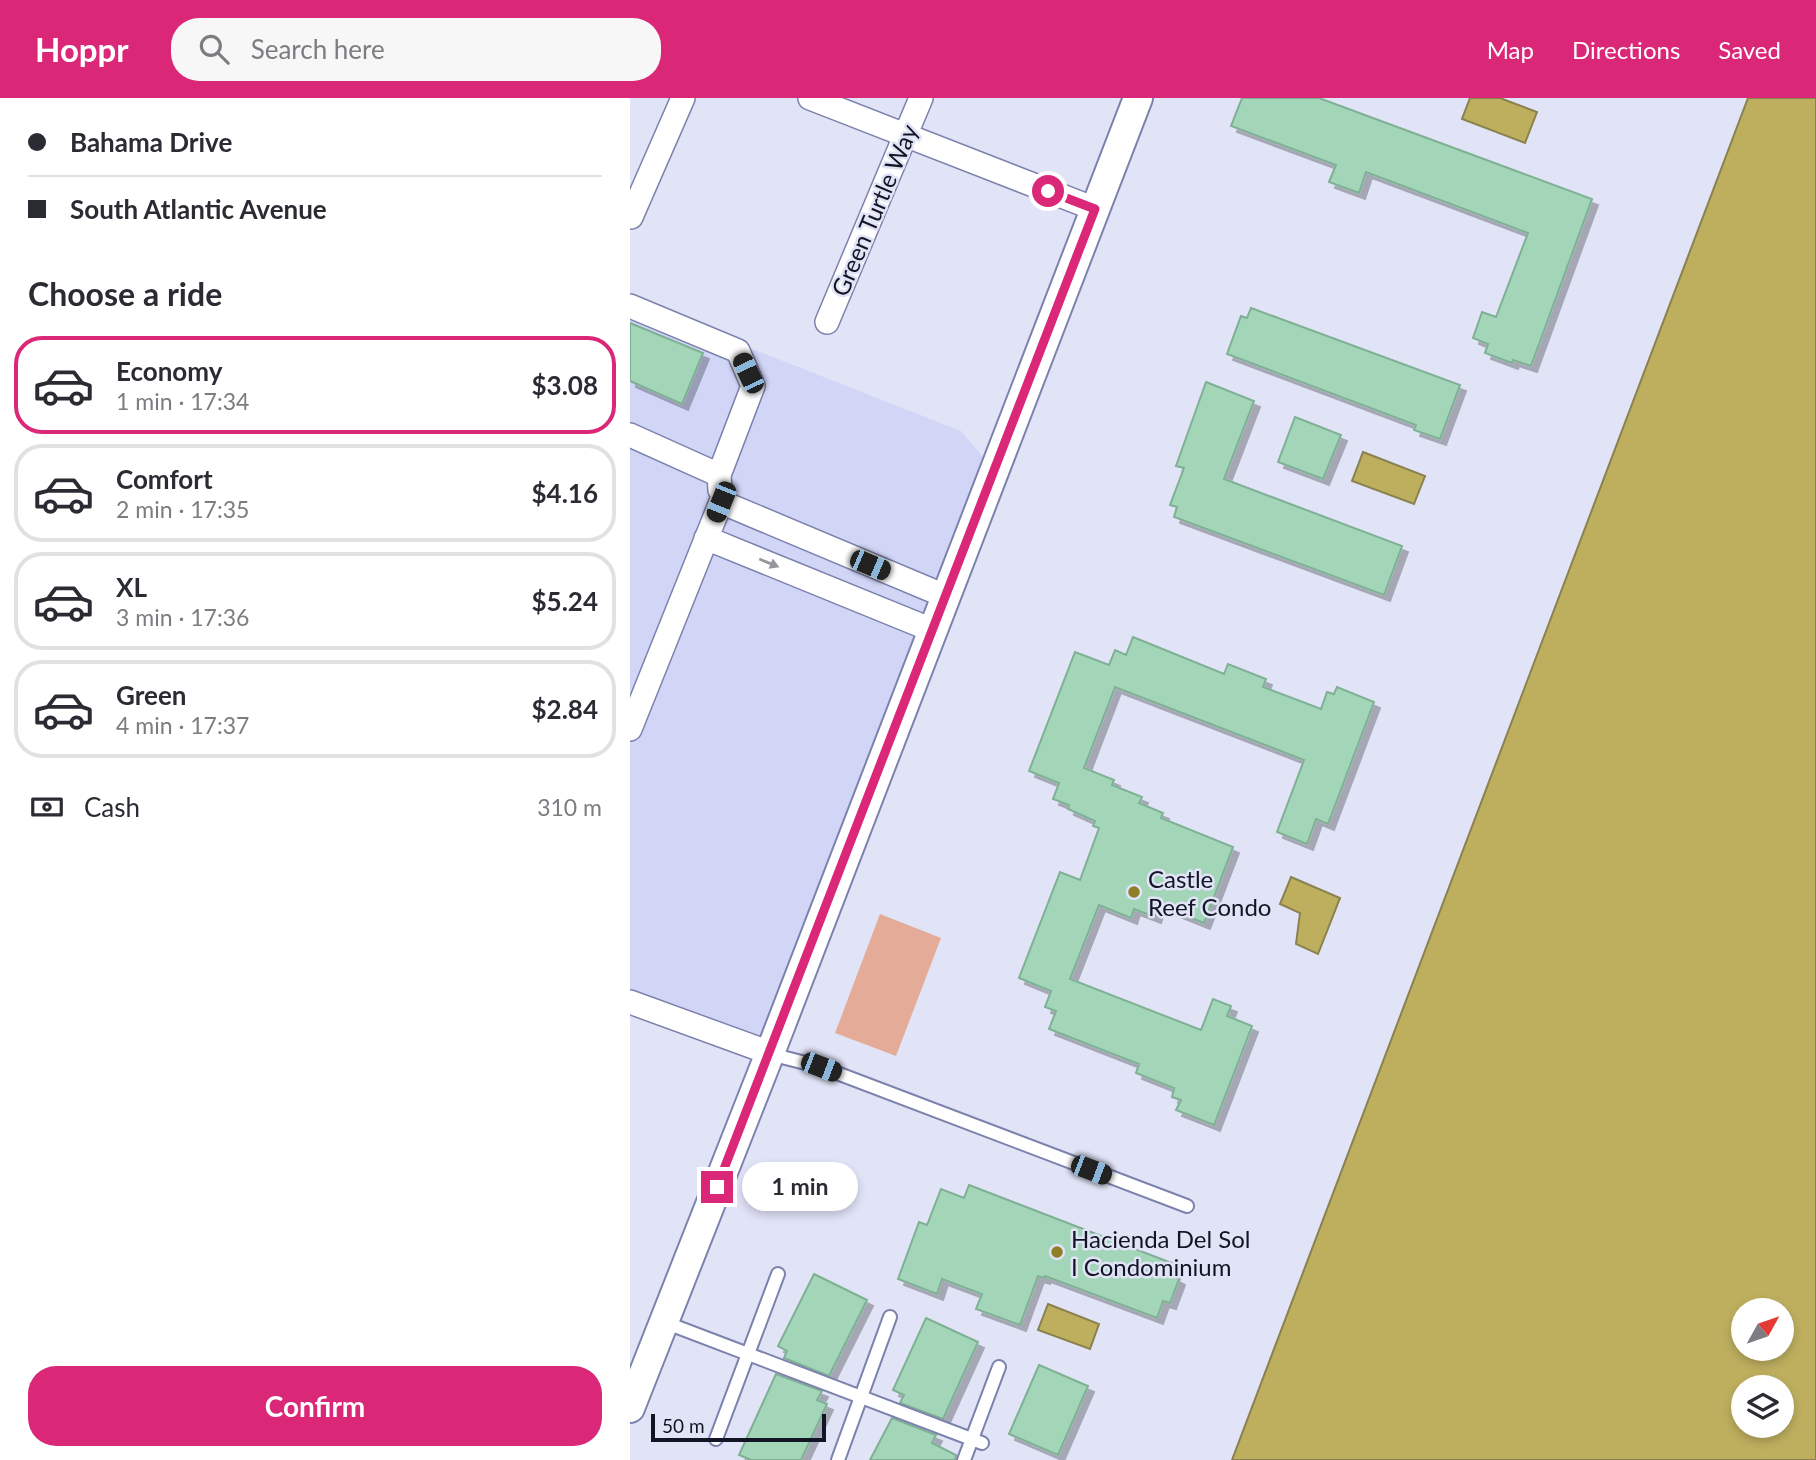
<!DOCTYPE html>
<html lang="en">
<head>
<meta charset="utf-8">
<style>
  :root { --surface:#fff; --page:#f7f7f7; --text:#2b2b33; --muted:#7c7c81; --line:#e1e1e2; --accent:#db2777 }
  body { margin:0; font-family:Lato,sans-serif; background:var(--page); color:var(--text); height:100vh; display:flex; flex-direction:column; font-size:26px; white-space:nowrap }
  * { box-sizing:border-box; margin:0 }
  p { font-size:23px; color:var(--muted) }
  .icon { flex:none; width:38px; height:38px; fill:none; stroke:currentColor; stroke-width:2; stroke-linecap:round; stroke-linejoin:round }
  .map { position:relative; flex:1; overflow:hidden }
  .panel { display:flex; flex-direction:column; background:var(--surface); width:630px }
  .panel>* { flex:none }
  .hud { display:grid; align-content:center; height:154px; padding:0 28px; background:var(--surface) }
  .needle { width:46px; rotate:50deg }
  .controls { position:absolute; left:1101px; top:1200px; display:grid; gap:14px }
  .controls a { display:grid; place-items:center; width:63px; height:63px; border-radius:50%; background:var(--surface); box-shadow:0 4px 10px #0003; font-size:35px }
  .scale { position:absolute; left:21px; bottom:18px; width:175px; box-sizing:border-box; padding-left:7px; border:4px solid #131525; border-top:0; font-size:19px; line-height:24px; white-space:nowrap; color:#131525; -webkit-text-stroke:5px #e1e4f7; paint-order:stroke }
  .end { position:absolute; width:32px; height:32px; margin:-16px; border:9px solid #db2777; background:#fff; box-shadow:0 0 0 4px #fff }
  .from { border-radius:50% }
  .bubble { position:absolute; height:49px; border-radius:24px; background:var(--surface); box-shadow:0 4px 10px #0003; font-size:23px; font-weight:700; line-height:49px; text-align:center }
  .car { position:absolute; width:21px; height:42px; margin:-21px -10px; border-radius:9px; box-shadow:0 0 5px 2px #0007; background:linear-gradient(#222 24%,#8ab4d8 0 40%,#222 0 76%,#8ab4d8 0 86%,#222 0) }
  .hud b { display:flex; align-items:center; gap:24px; height:66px; font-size:26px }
  .hud b+b { border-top:2px solid var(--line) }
  .hud i { width:18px; height:18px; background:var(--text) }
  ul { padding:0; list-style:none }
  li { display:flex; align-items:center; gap:21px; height:98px; margin:0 14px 10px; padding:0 14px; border:4px solid var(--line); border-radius:28px }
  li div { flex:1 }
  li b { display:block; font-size:26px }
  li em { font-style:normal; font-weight:700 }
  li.active { border-color:var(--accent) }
  li>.icon { width:63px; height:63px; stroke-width:1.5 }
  h2 { padding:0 28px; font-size:32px; line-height:84px }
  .pay { display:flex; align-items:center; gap:18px; height:77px; padding:0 28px; font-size:26px }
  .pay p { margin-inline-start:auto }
  .action { display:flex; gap:14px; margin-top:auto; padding:14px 28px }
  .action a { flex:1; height:80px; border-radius:28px; background:var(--accent); color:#fff; font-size:28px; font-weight:700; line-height:80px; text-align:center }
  header { display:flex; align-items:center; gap:42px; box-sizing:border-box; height:98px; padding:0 35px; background:var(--accent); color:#fff }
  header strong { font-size:33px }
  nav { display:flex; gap:38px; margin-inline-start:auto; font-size:24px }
  .search { width:490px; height:63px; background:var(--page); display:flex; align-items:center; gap:18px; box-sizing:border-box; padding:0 24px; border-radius:28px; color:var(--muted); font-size:26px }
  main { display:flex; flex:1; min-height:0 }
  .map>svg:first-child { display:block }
</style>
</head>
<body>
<header>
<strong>Hoppr</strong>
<div class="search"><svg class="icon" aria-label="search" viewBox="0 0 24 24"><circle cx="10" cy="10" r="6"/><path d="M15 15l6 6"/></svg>Search here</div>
<nav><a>Map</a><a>Directions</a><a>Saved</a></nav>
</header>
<main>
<section class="panel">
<div class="hud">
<b><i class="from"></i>Bahama Drive</b>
<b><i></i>South Atlantic Avenue</b>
</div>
<h2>Choose a ride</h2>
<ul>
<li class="active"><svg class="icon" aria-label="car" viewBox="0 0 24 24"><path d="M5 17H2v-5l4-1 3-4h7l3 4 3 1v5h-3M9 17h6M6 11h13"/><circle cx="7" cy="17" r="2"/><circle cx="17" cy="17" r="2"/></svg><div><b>Economy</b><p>1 min · 17:34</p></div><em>$3.08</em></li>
<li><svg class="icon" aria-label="car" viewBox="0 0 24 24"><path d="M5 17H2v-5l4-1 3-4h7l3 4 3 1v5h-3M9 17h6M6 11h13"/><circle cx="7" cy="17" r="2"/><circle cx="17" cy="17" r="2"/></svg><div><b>Comfort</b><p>2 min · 17:35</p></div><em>$4.16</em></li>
<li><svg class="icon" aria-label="car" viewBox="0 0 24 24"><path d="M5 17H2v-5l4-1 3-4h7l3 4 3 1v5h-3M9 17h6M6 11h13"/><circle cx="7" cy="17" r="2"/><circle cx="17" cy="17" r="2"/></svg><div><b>XL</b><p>3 min · 17:36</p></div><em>$5.24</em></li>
<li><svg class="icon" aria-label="car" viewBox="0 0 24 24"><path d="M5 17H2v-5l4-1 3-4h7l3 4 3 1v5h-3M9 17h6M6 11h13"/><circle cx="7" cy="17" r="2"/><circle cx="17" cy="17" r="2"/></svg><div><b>Green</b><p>4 min · 17:37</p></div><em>$2.84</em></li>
</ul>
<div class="pay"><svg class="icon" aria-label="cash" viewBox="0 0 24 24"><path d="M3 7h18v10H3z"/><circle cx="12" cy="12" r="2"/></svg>Cash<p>310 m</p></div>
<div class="action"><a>Confirm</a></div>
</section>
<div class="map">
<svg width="1186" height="1362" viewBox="0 0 1186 1362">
  <defs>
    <filter id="shadow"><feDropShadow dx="6" dy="6" stdDeviation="0" flood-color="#0004"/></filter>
  </defs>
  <rect width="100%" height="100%" fill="#e1e4f7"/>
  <!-- built -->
  <path fill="#d1d6f7" d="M 0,203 L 331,333 L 364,372 L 140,955 L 0,904 Z"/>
  <!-- green -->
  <path fill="#e4ab98" d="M 250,816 L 311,840 L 266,958 L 205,935 Z"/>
  <!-- water -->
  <path fill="#beaf5f" stroke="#8b814e" stroke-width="2" fill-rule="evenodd" d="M 840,0 L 870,0 L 907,14 L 895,45 L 832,21 Z
    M 1118,0 L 1186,0 L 1186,1362 L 602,1362 ZM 1113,1213 L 1152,1213 L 1152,1251 L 1113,1251 ZM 1113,1290 L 1152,1290 L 1152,1328 L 1113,1328 Z
    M 733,354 L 795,378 L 784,406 L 722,383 Z
    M 661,779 L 710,800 L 688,856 L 666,846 L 670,815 L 650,806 Z
    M 418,1206 L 469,1226 L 460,1251 L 408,1232 Z"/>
  <!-- building -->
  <path fill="#a3d5b8" stroke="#7fb094" stroke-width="2" filter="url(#shadow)" d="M 612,0 L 689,0 L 962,101 L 901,268 L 883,262 L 882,265 L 855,255 L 858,246 L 843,240 L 852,214 L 866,219 L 898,135 L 736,74 L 729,95 L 699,84 L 706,67 L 601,28 Z
    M 621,210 L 830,287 L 810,341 L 784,332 L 786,327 L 597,256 L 611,218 L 617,220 Z
    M 0,225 L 73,255 L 52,306 L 0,283 Z
    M 576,284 L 624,303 L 594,381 L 772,448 L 754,497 L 544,419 L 547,409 L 540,407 L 554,370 L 546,368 Z
    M 665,319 L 711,337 L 693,381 L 648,364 Z
    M 503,539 L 594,576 L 598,566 L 636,581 L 633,589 L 691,611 L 697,594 L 704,596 L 707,589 L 744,604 L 698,726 L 686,721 L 677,746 L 647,734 L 674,662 L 485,589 L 454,670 L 484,682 L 482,687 L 512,699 L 509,705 L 533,715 L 531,720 L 603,749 L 574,825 L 529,807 L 525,819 L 504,811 L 501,820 L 469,807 L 440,881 L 571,932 L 583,901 L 601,908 L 597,918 L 622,928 L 584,1027 L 546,1012 L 551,1002 L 542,999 L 544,990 L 506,975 L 509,966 L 419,931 L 426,913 L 415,909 L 421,893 L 389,880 L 430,774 L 450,782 L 469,730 L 463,728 L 465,723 L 438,711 L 439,707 L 423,701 L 429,685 L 399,673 L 445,554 L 479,567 L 485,552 L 496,557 Z
    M 339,1087 L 547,1167 L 543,1178 L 549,1181 L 540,1205 L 533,1203 L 527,1220 L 415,1178 L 414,1180 L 408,1178 L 390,1227 L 346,1211 L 352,1196 L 312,1181 L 307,1196 L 268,1181 L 289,1124 L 297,1127 L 311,1091 L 334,1100 Z
    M 184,1176 L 237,1202 L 199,1278 L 154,1260 L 157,1253 L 148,1248 Z
    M 296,1220 L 348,1244 L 313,1321 L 270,1305 L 274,1297 L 263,1292 Z
    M 409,1267 L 458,1288 L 428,1357 L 379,1336 Z
    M 146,1276 L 192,1293 L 187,1302 L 197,1306 L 171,1362 L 121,1362 L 109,1357 Z
    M 262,1320 L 306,1337 L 302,1345 L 326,1357 L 325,1362 L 240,1362 Z"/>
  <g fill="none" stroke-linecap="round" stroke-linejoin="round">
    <defs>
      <path id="service" d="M 140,956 L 191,969 L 557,1108
        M 34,1224 L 352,1345
        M 86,1341 L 148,1176
        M 208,1362 L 260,1219
        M 334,1362 L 369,1269"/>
      <path id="minor" d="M 180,0 L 465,111
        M 1,119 L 53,0
        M 0,208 L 108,253 L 123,288 L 89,377
        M 197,224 L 291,0
        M 0,337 L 89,377 L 90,392
        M 76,440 L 302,532
        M 0,631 L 91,404 L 315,498
        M 0,904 L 140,955"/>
      <path id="tertiary" d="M 0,1310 L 140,955 L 508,0"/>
    </defs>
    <!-- service casing -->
    <use href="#service" stroke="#7d82ad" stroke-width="16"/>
    <!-- minor casing -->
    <use href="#minor" stroke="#7d82ad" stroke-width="26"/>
    <!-- tertiary casing -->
    <use href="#tertiary" stroke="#7d82ad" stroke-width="32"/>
    <!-- service -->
    <use href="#service" stroke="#fff" stroke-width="12"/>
    <!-- minor -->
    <use href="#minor" stroke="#fff" stroke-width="23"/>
    <!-- tertiary -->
    <use href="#tertiary" stroke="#fff" stroke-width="28"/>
  </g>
  <!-- one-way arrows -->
  <defs><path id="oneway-solid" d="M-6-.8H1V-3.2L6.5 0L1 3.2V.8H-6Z" transform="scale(1.75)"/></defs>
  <use fill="#95969d" href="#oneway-solid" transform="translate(139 465) rotate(22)"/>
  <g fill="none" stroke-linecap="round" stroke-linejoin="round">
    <!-- route -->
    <path stroke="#db2777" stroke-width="9" d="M 87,1089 L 465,111 L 418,93"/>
  </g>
  <!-- markers -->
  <g fill="#8e7f26" stroke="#e1e4f7" stroke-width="2.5">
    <circle cx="504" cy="794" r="7"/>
    <circle cx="427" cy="1154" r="7"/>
  </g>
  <g text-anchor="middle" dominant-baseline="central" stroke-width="5" stroke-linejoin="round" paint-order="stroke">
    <!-- street labels -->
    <g font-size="24" fill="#131525" stroke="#e1e4f7">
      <text transform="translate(244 112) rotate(-67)">Green Turtle Way</text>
    </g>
    <!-- poi labels -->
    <g font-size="24" fill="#131525" stroke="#e1e4f7" text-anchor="start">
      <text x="518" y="780">Castle<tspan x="518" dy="28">Reef Condo</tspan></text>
      <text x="441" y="1140">Hacienda Del Sol<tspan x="441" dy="28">I Condominium</tspan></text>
    </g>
  </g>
</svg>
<div class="controls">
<a><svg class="needle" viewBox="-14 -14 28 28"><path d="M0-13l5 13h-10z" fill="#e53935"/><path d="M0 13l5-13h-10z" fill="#7c7c81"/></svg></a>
<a><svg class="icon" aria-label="layers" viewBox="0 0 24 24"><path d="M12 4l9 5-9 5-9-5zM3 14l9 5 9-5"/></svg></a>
</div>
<div class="scale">50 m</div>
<i class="end from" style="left:418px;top:93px"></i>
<i class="end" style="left:87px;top:1089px"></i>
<div class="bubble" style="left:112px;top:1064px;width:116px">1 min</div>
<i class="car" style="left:118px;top:275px;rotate:335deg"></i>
<i class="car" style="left:91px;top:404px;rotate:202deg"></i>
<i class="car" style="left:240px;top:467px;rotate:113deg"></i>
<i class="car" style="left:191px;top:969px;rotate:111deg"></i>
<i class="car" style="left:461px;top:1072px;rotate:111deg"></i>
</div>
</main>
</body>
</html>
